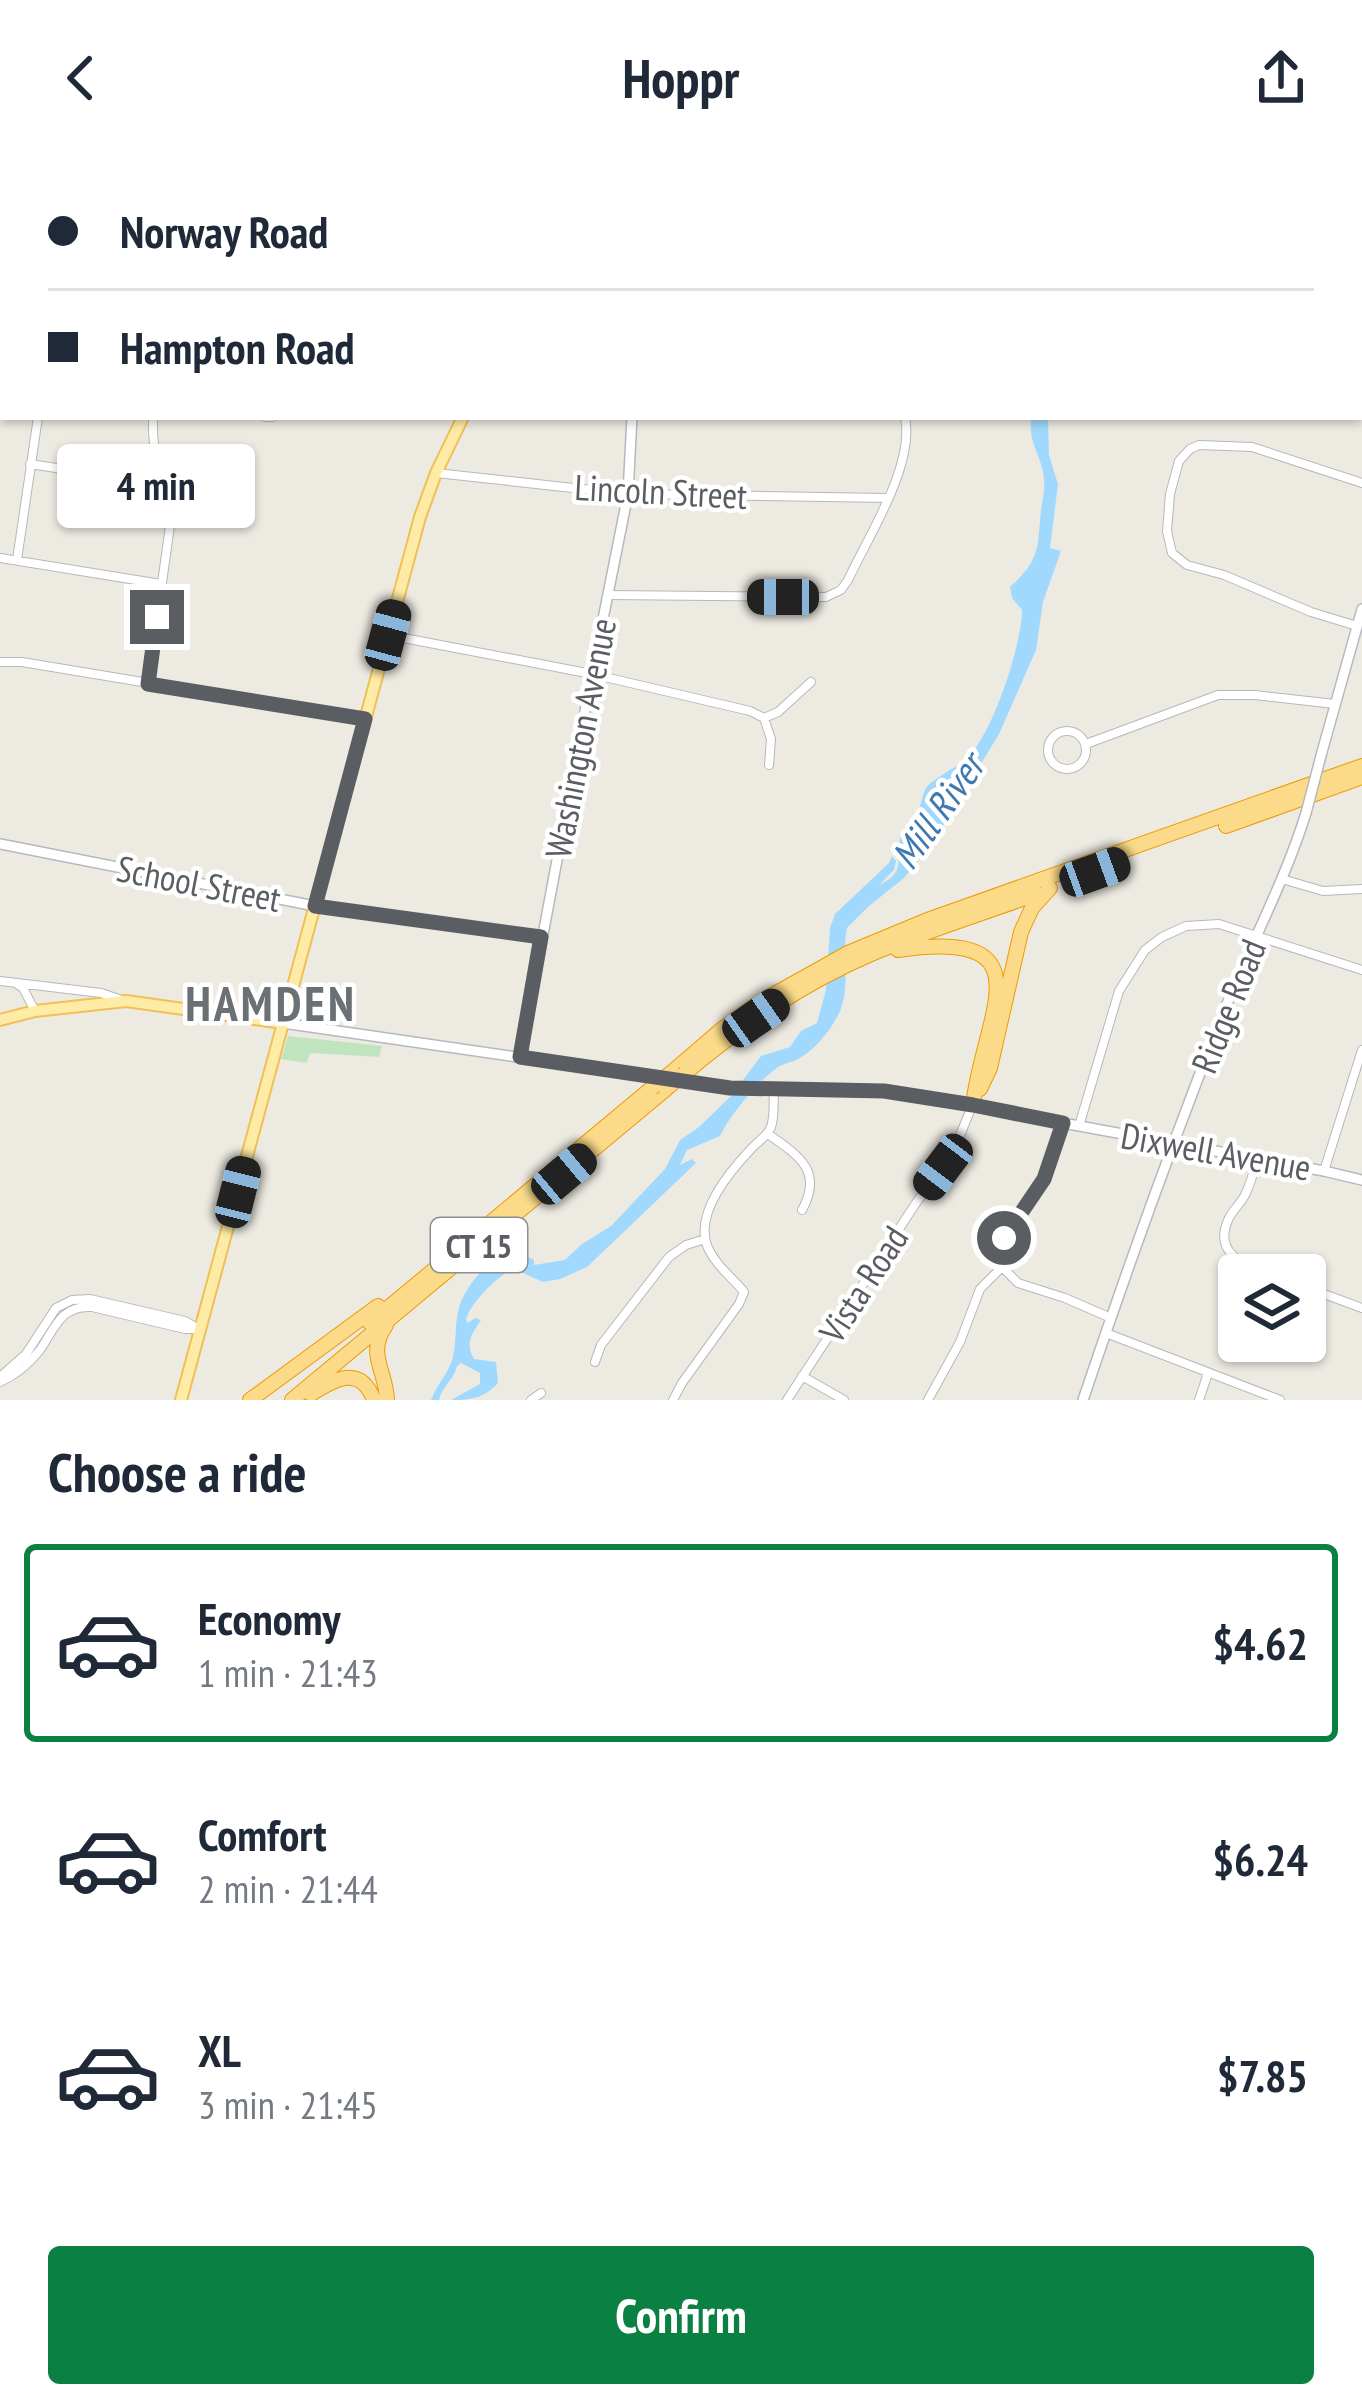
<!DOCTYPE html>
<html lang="en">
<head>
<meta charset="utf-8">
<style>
  :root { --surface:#fff; --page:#f6f6f7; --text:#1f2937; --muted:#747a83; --line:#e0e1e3; --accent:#0b8043 }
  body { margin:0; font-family:"PT Sans Narrow",sans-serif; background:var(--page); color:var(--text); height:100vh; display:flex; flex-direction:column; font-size:45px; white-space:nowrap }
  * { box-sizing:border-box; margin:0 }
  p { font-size:39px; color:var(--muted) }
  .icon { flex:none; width:66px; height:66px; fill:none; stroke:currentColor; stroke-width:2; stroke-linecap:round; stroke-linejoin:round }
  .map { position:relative; height:1244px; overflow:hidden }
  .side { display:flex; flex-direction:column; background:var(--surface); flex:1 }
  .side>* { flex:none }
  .top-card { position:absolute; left:0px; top:0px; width:1362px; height:264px; box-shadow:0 3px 9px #0004; display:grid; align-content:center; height:264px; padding:0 48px; background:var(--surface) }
  .buttons { position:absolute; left:1218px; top:1098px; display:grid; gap:24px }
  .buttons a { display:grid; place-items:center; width:108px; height:108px; border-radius:12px; background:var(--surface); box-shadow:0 3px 9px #0004; font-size:60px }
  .end { position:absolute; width:54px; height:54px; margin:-27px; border:15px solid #5a5e63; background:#fff; box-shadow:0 0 0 6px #fff }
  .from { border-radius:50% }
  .bubble { position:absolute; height:84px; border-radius:12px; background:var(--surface); box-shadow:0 3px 9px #0004; font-size:39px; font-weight:600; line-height:84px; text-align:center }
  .car { position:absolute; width:36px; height:72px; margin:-36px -18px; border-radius:15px; box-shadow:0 0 9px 3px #0007; background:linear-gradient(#222 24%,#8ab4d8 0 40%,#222 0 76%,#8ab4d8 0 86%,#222 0) }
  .top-card b { display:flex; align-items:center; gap:42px; height:114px; font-size:45px }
  .top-card b+b { border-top:3px solid var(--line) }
  .top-card i { width:30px; height:30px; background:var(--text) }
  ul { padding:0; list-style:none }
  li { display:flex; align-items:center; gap:36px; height:198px; margin:0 24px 18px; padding:0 24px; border:6px solid transparent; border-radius:12px }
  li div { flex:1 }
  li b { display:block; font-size:45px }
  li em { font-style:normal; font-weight:600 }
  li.selected { border-color:var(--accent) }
  li>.icon { width:108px; height:108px; stroke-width:1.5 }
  h2 { padding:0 48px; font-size:54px; line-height:144px }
  .primary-button { display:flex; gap:24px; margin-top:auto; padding:24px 48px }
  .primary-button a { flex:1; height:138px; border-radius:12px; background:var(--accent); color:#fff; font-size:48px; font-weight:600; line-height:138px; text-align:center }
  header { display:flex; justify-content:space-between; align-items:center; height:156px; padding:0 48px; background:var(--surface); font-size:54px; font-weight:600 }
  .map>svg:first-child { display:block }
</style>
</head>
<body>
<header><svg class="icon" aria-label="back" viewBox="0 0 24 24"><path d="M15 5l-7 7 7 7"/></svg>Hoppr<svg class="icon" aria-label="share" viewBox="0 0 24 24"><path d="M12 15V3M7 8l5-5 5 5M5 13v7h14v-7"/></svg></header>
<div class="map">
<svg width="1362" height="1244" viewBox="0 0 1362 1244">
  <rect width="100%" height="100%" fill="#edeae2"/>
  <!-- green -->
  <path fill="#c0e5be" d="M 798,0 L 1031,0 L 1030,3 L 797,3 Z
    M 288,880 L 382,890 L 379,901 L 311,897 L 306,907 L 281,903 Z"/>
  <!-- water -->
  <path fill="#a1d9fe" d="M 1031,261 L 1048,261 L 1049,299 L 1058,328 L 1050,392 L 1061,395 L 1043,446 L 1036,494 L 999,578 L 935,684 L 904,722 L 869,750 L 847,772 C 841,800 851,829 840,855 C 832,873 815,894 798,903 C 792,906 786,907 780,910 C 760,922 730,959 720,980 L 687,994 L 680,1009 L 692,1003 L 696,1007 L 587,1111 L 560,1123 L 543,1126 L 514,1113 C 498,1119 470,1147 466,1164 L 468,1167 L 475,1162 L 481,1164 C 471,1179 465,1187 474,1203 L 496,1206 L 498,1227 C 484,1242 472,1244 451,1244 L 480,1228 L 480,1217 L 461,1207 L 457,1210 C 454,1224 442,1230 439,1244 L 431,1244 C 437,1228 449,1217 453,1201 C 457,1183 454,1160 462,1143 C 472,1122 490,1107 503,1088 L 534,1104 L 534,1109 L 565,1104 L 582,1088 L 611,1070 L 665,1013 L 680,984 L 699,971 L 731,940 L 761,900 L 790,891 L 801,875 L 817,867 L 826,834 L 830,772 L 835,758 L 889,707 L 892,700 L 896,705 L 894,714 L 879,729 C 909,714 893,705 900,683 C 903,670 915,663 919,652 C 922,646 922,640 925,634 C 928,625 958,611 968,601 C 993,577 1022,488 1022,454 L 1012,442 L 1010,431 C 1041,403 1037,392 1041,354 C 1043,341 1046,330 1043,316 C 1038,292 1029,289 1031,261 Z"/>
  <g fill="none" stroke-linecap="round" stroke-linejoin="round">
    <defs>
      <path id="minor" d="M 525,0 L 531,3
        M 34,3 L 35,0
        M 144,3 L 146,0
        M 318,3 L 320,0
        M 487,3 L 489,0
        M 1232,3 L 1232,0
        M 0,127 L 3,124
        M 1359,205 L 1362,205
        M 265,261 L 273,261
        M 30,308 L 161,328
        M 436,317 L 628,338 L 887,342
        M 0,402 L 161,428
        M 17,404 L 38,261
        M 608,439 L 826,441 L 841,434 L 848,424 C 869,379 915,309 905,261
        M 1357,470 L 1311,456 L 1224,419 L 1187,409 L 1172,397 L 1167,375 L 1170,338 L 1179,305 L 1190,293 L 1199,289 L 1252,291 L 1362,327
        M 388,479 L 592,518 L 750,555 L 764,562 L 771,583 L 769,609
        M 0,506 L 22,506 L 365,563
        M 148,528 L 172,355 C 159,323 152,295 153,261
        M 764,562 L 778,556 L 811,526
        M1048 594a19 19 0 1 1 38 0a19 19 0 1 1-38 0Z
        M 1086,588 L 1218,539 L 1255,539 L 1335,548
        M 1282,723 L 1323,735 L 1362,733
        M 0,825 L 101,837 L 119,843
        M 17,828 L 23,832 L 35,855
        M 1063,967 L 1044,1023 L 1004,1082 L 1002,1111 L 1018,1127 L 1065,1142 L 1111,1162
        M 1079,970 L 1119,835 L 1145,794 L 1162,781 L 1186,770 L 1219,768 L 1362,814
        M 768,978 C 798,999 824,1015 802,1054
        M 1257,1002 C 1254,1015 1251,1027 1245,1039 C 1241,1047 1233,1054 1229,1062 C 1211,1099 1247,1109 1273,1119
        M 1324,1015 L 1362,894
        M 1305,1131 L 1362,1152
        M 1106,1177 L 1280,1244
        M 595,1206 L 601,1189 L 669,1101 L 686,1089 L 705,1083
        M 802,1220 L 844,1244
        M 0,1221 L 26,1198 L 56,1152 L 72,1144 L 90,1143 L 185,1165 L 199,1173
        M 0,1226 C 16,1219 29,1208 40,1194 C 55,1172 61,1149 92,1151 L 185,1173 L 197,1173
        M 531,1244 L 541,1237
        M 673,1244 L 682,1227 L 739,1148 L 744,1136 C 732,1121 717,1111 708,1092 C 693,1058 730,1015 752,992 C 758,985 767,981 771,971 C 775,960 773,945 774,934
        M 787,1244 L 916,1047 L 952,999 L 972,950
        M 928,1244 L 960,1186 L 980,1133 L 1002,1111
        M 1199,1244 L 1208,1217"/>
      <path id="tertiary" d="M 644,3 L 644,0
        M 0,688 L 315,750 L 541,781
        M 520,901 L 592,518 L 628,338 L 632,261"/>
      <path id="secondary" d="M 1322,596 L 1362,453
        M 283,867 L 730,932 L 851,933 L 900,937 L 1324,1015 L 1362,1024
        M 1083,1244 C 1127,1113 1174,982 1225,853 C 1251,787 1285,725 1306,657"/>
      <path id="primary" d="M 588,3 L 589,0
        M 0,864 L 35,855 L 126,845 L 283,867
        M 181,1244 L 420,361 L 436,317 L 463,261"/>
      <path id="motorway" d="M 1226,670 L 1362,621
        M 898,794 C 1050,772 984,857 973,949
        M 672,916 L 722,873 L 762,845 L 848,797 L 930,763 L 1362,610
        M 685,917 C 742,870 802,827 871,798 C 925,775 981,758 1036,738
        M 980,933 L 990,912 L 1021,776 L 1032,752 L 1050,732
        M 370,1167 L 652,932
        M 386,1169 C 366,1198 386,1214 387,1244
        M 311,1238 C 335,1223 360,1208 374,1244
        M 250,1244 L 378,1150
        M 292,1244 L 666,933"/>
    </defs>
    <!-- minor casing -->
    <use href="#minor" stroke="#b5b8bc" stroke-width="10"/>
    <!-- tertiary casing -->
    <use href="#tertiary" stroke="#b5b8bc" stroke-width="12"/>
    <!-- secondary casing -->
    <use href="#secondary" stroke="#b5b9be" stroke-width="12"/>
    <!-- primary casing -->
    <use href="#primary" stroke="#efc058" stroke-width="14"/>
    <!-- motorway casing -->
    <use href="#motorway" stroke="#ec9b03" stroke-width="16"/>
    <!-- minor -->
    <use href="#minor" stroke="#fff" stroke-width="8"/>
    <!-- tertiary -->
    <use href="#tertiary" stroke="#fff" stroke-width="9"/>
    <!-- secondary -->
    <use href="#secondary" stroke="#fff" stroke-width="9"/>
    <!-- primary -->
    <use href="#primary" stroke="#feeca6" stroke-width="10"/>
    <!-- motorway -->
    <use href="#motorway" stroke="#fbdb8a" stroke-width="14"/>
    <defs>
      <path id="secondary-bridge" d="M 1306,657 L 1322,596"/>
      <path id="motorway-bridge" d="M 652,932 L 672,916
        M 666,933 L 685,917"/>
    </defs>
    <!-- secondary-bridge casing -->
    <use href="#secondary-bridge" stroke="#b5b9be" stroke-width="12" stroke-linecap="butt"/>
    <!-- motorway-bridge casing -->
    <use href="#motorway-bridge" stroke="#ec9b03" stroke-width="16" stroke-linecap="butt"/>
    <!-- secondary-bridge -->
    <use href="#secondary-bridge" stroke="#fff" stroke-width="9"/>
    <!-- motorway-bridge -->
    <use href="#motorway-bridge" stroke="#fbdb8a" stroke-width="14"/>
  </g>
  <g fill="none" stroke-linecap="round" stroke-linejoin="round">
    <!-- route -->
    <path stroke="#5a5e63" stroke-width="15" d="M 157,461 L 148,528 L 365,563 L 315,750 L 541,781 L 520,901 L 730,932 L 884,935 L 973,949 L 1063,967 L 1044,1023 L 1004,1082"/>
  </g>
  <g text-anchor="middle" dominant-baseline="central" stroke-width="9" stroke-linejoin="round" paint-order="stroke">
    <!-- shield labels -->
    <rect fill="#fff" stroke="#8c8e92" stroke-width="3" x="431" y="1062" width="96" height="54" rx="9"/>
    <g font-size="33" font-weight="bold" fill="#5a5e63">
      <text x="479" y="1089">CT 15</text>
    </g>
    <!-- street labels -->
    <g font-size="36" fill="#5a5e63" stroke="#fff">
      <text transform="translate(661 335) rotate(3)">Lincoln Street</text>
      <text transform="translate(580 582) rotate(-79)">Washington Avenue</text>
      <text transform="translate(199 727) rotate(11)">School Street</text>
      <text transform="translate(1228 850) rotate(-68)">Ridge Road</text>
      <text transform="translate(1216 995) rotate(10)">Dixwell Avenue</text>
      <text transform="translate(863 1128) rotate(-57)">Vista Road</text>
    </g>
    <!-- water labels -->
    <g font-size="39" font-style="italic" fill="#3f79af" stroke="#fff">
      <text transform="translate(937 655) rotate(-55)">Mill River</text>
    </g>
    <!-- district labels -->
    <g font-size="48" font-weight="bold" letter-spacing="3" fill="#6b7075" stroke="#fff">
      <text x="271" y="847">HAMDEN</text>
    </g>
  </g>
</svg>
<div class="buttons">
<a><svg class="icon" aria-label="layers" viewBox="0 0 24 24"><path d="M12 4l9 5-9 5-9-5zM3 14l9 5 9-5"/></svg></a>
</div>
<i class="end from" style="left:1004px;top:1082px"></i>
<i class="end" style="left:157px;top:461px"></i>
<div class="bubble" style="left:57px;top:288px;width:198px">4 min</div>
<i class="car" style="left:783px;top:441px;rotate:270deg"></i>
<i class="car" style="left:388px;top:479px;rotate:15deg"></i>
<i class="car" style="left:1095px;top:716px;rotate:70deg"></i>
<i class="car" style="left:756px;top:862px;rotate:55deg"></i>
<i class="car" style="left:943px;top:1011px;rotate:217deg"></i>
<i class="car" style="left:564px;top:1018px;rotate:50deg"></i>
<i class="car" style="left:238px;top:1036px;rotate:14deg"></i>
<div class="top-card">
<b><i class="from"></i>Norway Road</b>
<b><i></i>Hampton Road</b>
</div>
</div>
<section class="side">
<h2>Choose a ride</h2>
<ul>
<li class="selected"><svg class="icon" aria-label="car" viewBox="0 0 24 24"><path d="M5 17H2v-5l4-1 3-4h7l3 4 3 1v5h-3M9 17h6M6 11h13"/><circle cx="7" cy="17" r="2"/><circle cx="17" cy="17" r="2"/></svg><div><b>Economy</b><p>1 min · 21:43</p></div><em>$4.62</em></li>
<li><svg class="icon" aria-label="car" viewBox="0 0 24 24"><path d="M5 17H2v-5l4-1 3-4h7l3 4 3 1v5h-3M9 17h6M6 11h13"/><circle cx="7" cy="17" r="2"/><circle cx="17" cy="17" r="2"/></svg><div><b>Comfort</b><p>2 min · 21:44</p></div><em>$6.24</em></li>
<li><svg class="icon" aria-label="car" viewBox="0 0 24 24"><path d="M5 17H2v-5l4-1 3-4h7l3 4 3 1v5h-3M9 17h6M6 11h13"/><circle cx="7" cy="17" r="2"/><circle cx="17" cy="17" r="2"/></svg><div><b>XL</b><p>3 min · 21:45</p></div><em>$7.85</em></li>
</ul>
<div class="primary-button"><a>Confirm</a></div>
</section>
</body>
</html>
